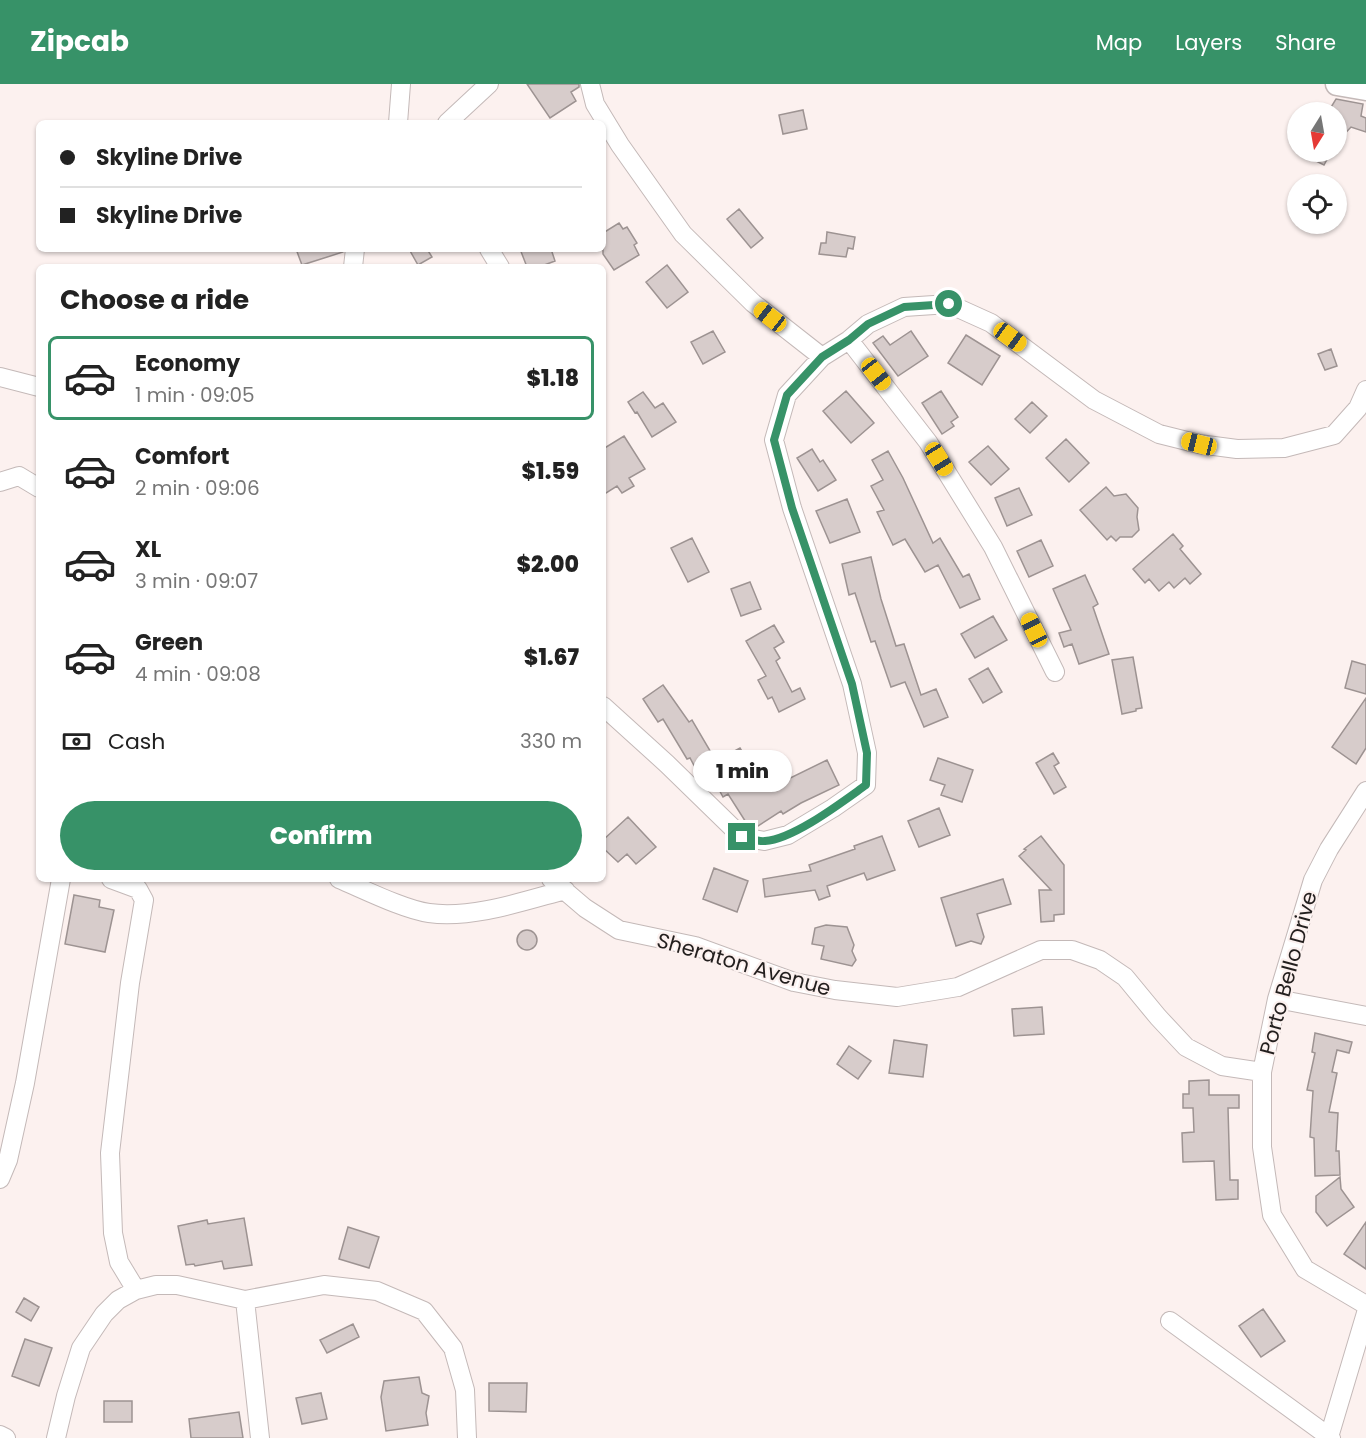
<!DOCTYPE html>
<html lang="en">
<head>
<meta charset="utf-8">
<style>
  :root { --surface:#fff; --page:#f2f2f2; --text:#222; --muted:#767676; --line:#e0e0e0; --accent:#379268 }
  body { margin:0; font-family:Poppins,sans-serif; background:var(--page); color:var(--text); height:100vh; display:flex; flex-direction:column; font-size:22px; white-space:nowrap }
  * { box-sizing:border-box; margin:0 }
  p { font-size:20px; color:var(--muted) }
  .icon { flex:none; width:33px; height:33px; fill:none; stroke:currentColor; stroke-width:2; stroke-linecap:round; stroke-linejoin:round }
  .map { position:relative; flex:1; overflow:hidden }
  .sheet { position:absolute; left:36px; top:180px; width:570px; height:618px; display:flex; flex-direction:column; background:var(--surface); border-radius:9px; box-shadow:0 2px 4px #0004 }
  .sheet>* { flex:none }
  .banner { position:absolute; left:36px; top:36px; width:570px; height:132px; border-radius:9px; box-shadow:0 2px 4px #0004; display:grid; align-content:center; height:132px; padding:0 24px; background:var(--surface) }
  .needle { width:39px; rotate:191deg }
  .fabs { position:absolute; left:1287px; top:18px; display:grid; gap:12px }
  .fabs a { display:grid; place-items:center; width:60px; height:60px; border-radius:50%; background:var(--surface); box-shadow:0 2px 4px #0004; font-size:30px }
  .end { position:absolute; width:27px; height:27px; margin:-14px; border:8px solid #379268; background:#fff; box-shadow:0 0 0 3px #fff }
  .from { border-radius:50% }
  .bubble { position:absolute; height:42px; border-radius:21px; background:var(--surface); box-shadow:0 2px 4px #0004; font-size:20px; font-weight:800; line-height:42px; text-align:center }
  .car { position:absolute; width:18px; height:36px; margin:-18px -9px; border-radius:8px; box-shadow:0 0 4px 2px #0007; background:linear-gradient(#f5c518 24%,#345 0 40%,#f5c518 0 76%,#345 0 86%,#f5c518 0) }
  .banner b { display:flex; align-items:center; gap:21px; height:57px; font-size:22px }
  .banner b+b { border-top:2px solid var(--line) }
  .banner i { width:15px; height:15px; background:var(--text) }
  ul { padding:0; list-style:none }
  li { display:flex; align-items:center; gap:18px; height:84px; margin:0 12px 9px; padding:0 12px; border:3px solid transparent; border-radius:9px }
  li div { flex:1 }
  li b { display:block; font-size:22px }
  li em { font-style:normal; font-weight:800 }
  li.current { border-color:var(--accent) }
  li>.icon { width:54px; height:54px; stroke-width:1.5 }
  h2 { padding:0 24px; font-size:27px; line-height:72px }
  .pay { display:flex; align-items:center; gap:15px; height:66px; padding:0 24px; font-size:22px }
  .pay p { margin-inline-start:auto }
  .cta { display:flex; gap:12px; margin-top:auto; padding:12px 24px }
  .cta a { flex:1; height:69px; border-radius:36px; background:var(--accent); color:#fff; font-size:24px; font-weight:800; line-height:69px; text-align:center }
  header { display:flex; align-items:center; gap:36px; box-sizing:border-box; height:84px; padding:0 30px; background:var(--accent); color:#fff }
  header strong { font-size:28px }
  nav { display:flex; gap:33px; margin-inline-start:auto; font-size:21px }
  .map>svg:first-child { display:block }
</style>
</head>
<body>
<header>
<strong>Zipcab</strong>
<nav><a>Map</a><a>Layers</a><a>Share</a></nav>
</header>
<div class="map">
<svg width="1366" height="1354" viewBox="0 0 1366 1354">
  <rect width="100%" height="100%" fill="#fcf1ef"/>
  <!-- building -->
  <path fill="#d7cccb" stroke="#9d9392" stroke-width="1.5" d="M 527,0 L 579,0 L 579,3 L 571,8 L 576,17 L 550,34 Z
    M 1336,15 L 1363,20 L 1361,32 L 1366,34 L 1366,48 L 1351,43 L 1336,59 L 1336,28 L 1328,28 Z
    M 803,26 L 807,45 L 783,50 L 779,31 Z
    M 1298,68 L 1331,68 L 1324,81 Z
    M 739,125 L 763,154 L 751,164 L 727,135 Z
    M 619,139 L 623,145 L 627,143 L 637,159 L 634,161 L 639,171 L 614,186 L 603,170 L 603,149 Z
    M 827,148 L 855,153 L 853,165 L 848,164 L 846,173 L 819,170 L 821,159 L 826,159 Z
    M 296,165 L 344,165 L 343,168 L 302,181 Z
    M 409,165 L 427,165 L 432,173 L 418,181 Z
    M 520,165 L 551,165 L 555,177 L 539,183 L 527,183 Z
    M 667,181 L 688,208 L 667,224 L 646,198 Z
    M 713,247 L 725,268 L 703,280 L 691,258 Z
    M 911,247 L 928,272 L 898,292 L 873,259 L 883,252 L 890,261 Z
    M 966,251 L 1000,272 L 982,301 L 948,279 Z
    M 1331,265 L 1337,282 L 1325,286 L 1318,270 Z
    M 846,307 L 874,339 L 851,359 L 823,327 Z
    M 941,307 L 958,333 L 951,338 L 954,342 L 942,350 L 922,319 Z
    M 643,308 L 655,324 L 663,319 L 676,338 L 652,353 L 637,328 L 635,329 L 628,318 Z
    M 1032,318 L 1047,332 L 1030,349 L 1015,335 Z
    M 624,352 L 645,385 L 629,394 L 634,402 L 622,409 L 617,402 L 603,411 L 603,365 Z
    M 1066,355 L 1089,379 L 1069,398 L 1046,374 Z
    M 988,362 L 1009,385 L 991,401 L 969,378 Z
    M 812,365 L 820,378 L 823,376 L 836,396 L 818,407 L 797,374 Z
    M 888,367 L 903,394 L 933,459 L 940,454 L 963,493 L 969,490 L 980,515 L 960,524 L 938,481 L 925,488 L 905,455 L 893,461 L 877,428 L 884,426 L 871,402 L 883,396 L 872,376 Z
    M 1106,403 L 1114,412 L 1126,410 L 1138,424 L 1137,433 L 1139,446 L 1132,453 L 1120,453 L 1116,457 L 1111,452 L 1107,456 L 1080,426 Z
    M 1019,404 L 1032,431 L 1007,442 L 995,414 Z
    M 847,415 L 860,448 L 830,459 L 816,427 Z
    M 1173,450 L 1183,462 L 1180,465 L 1201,490 L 1190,500 L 1185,494 L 1174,504 L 1169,498 L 1159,507 L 1149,495 L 1145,499 L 1133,485 Z
    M 692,454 L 709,488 L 688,498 L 671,464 Z
    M 1041,456 L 1053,482 L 1029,493 L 1017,467 Z
    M 871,473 L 881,515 L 896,562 L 904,560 L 921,611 L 936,605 L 948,633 L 924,643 L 905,598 L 891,603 L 875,557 L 871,558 L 855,509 L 849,511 L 842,480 Z
    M 1085,491 L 1098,520 L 1093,523 L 1109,570 L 1079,580 L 1072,560 L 1064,563 L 1059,549 L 1071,546 L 1053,505 Z
    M 750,498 L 761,525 L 741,532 L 731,505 Z
    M 993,532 L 1007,556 L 975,574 L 961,550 Z
    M 774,541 L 784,558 L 774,564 L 780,574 L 776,577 L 792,608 L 800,604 L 805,615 L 779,628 L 772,613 L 768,615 L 758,596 L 766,592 L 746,557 Z
    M 1133,573 L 1142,624 L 1136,625 L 1136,627 L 1122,630 L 1112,576 Z
    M 1352,577 L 1366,581 L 1366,610 L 1345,604 Z
    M 988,584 L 1002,608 L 983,619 L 969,595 Z
    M 663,601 L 689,638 L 692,636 L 716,677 L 740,664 L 753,686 L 759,683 L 770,704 L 827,676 L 839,701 L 801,719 L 783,730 L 781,727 L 755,744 L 749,743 L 728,710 L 723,713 L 712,693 L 703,698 L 690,674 L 687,675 L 663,635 L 658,638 L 643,615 Z
    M 1366,614 L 1366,664 L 1356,680 L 1332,663 Z
    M 1053,669 L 1059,679 L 1054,682 L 1066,703 L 1054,710 L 1036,679 Z
    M 938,674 L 973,686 L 962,718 L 941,711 L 945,701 L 930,696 Z
    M 939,724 L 950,751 L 919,763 L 908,737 Z
    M 628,733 L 656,763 L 636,780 L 627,770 L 618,778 L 603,764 L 603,756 Z
    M 882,752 L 895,786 L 867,796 L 864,789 L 827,802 L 830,812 L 819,816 L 815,806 L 765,813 L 763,795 L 811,787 L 809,781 L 855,765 L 854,762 Z
    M 1041,752 L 1064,781 L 1064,830 L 1054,831 L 1054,837 L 1041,838 L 1039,806 L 1051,806 L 1019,772 L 1026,766 L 1024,765 Z
    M 714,784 L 748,797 L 737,828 L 703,815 Z
    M 1003,795 L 1011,820 L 977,830 L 984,853 L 981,860 L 971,857 L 956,862 L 941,814 Z
    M 74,811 L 100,816 L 99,823 L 114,826 L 105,868 L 65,860 Z
    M 826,841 L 847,843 L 854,861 L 852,867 L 856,876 L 852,882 L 821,875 L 824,862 L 812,860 L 815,844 Z
    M517 856a10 10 0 1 1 20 0a10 10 0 1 1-20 0Z
    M 1042,923 L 1044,950 L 1014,952 L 1012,925 Z
    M 1315,949 L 1352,958 L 1349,969 L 1337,966 L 1332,988 L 1337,989 L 1329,1028 L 1338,1029 L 1336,1067 L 1339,1067 L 1340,1091 L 1315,1092 L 1314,1054 L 1310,1053 L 1313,1007 L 1307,1006 L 1315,969 L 1312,968 Z
    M 894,956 L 927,961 L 923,993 L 889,989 Z
    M 849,962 L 871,977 L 858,995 L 837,980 Z
    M 1209,996 L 1209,1011 L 1239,1011 L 1239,1024 L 1228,1024 L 1230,1096 L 1238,1096 L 1238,1115 L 1216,1116 L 1214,1077 L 1183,1078 L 1182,1049 L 1194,1048 L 1193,1024 L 1183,1024 L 1183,1010 L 1189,1010 L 1189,997 Z
    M 1340,1093 L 1341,1105 L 1354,1123 L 1327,1142 L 1316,1128 L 1316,1112 Z
    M 244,1134 L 252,1181 L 224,1185 L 222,1177 L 195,1182 L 194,1180 L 186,1181 L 178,1142 L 207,1136 L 208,1140 Z
    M 1366,1138 L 1366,1185 L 1344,1170 Z
    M 348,1143 L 379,1153 L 369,1184 L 339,1175 Z
    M 24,1214 L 39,1223 L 31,1237 L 16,1228 Z
    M 1263,1225 L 1285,1257 L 1261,1273 L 1239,1242 Z
    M 353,1240 L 359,1253 L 327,1269 L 320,1256 Z
    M 25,1255 L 52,1264 L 39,1302 L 12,1292 Z
    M 419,1293 L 422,1309 L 429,1312 L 426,1329 L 428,1341 L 386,1347 L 381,1313 L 384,1297 Z
    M 489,1299 L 527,1299 L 526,1328 L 489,1327 Z
    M 321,1309 L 327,1335 L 302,1340 L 296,1314 Z
    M 104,1317 L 132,1317 L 132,1338 L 104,1338 Z
    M 239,1328 L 243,1354 L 191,1354 L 189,1335 Z"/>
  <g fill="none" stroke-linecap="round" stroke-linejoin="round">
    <defs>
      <path id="minor" d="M 590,0 L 595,20 L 620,61 L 683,150 L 753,219 L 822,273
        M 398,39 L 401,0
        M 447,39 L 489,0
        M 489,165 L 500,183
        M 353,183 L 355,165
        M 849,256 L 928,358 L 993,463 L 1055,588
        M 0,293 L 39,303
        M 0,398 L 19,392 L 39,404
        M 603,622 L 667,680 L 742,753 L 764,757 L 788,751 L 833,724 L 866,701 L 867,669 L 852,600 L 792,424 L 774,356 L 787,311 L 822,273 L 849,256 L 868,240 L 904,223 L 949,220 L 991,239 L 1094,316 L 1159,350 L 1199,360 L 1237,365 L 1284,364 L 1334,351 L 1358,324 L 1366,306
        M 1366,707 L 1329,765 L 1313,796 L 1277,915 L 1262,988 L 1262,1063 L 1272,1131 L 1305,1185 L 1366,1221
        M 111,795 L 138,805 L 144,816 L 130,899 L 110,1069 L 113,1149 L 119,1178 L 136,1206
        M 339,795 C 363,805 405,826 429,829 C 472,835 524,817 565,806
        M 551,795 L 585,824 L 619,846 L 695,862 L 794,898 L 835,906 L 897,913 L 958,903 L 1041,866 L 1072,866 L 1100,876 L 1125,893 L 1158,933 L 1186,963 L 1222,982 L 1262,988
        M 1277,915 L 1366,932
        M 0,1095 L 8,1076 L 25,999 L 61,795
        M 245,1216 L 260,1354
        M 1170,1237 L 1331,1354
        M 0,1351 L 6,1354
        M 1329,1353 L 1366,1229
        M 56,1354 L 66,1312 L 81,1264 L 104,1230 L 118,1216 L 136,1206 L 156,1201 L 177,1201 L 245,1216 L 324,1201 L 377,1207 L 424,1227 L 453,1264 L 465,1306 L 467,1354"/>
      <path id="major" d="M 1337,0 L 1366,5"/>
    </defs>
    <!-- minor casing -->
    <use href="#minor" stroke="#c4b9b8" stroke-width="20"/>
    <!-- major casing -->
    <use href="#major" stroke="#c4b9b8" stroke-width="25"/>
    <!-- minor -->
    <use href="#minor" stroke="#fff" stroke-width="18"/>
    <!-- major -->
    <use href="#major" stroke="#fff" stroke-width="22"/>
  </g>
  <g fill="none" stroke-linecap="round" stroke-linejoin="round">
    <!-- route -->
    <path stroke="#379268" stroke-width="8" d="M 742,753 C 749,754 758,758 765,757 C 794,755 842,718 866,701 L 867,669 L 852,600 L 792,424 L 774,356 L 787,311 L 822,273 L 849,256 L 868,240 L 904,223 L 949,220"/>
  </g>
  <g text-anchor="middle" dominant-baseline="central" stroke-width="4.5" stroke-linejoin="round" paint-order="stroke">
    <!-- street labels -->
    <g font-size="21" fill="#231f1e" stroke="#fcf1ef">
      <text transform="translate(744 880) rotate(16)">Sheraton Avenue</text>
      <text transform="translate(1288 889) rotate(-75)">Porto Bello Drive</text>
    </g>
  </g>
</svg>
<div class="fabs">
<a><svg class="needle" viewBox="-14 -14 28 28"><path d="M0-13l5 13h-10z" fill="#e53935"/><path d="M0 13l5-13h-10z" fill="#767676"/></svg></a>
<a><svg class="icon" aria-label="locate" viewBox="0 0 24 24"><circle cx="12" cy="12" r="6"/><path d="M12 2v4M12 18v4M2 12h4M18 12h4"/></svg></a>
</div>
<i class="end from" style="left:949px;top:220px"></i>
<i class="end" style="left:742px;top:753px"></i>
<div class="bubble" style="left:693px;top:666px;width:99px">1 min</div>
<i class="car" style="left:770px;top:233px;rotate:308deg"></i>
<i class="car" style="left:1010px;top:253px;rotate:126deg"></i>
<i class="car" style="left:876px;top:290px;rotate:142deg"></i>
<i class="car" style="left:1199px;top:360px;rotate:284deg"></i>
<i class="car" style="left:939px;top:375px;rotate:148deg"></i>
<i class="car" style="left:1034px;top:546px;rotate:334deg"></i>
<div class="banner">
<b><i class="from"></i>Skyline Drive</b>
<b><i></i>Skyline Drive</b>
</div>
<section class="sheet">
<h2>Choose a ride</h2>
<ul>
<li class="current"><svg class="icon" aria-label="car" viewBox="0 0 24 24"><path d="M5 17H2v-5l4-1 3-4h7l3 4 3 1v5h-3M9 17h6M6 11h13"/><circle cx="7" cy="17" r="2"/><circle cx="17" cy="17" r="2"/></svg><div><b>Economy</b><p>1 min · 09:05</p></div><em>$1.18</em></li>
<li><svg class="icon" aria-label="car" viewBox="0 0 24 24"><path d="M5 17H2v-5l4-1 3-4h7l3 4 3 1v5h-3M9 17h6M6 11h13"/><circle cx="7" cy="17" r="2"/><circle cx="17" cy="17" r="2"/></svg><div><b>Comfort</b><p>2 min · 09:06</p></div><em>$1.59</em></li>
<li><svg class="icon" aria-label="car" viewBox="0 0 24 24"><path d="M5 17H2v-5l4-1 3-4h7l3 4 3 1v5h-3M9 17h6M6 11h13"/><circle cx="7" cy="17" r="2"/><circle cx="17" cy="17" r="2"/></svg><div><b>XL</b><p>3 min · 09:07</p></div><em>$2.00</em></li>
<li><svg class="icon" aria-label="car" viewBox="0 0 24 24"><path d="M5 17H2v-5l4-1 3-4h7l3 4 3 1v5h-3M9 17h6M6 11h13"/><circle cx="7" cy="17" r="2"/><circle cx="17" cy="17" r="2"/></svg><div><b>Green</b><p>4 min · 09:08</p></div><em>$1.67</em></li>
</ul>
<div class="pay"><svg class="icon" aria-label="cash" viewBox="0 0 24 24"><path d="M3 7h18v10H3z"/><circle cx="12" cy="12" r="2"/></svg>Cash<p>330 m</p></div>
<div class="cta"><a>Confirm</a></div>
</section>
</div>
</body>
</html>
